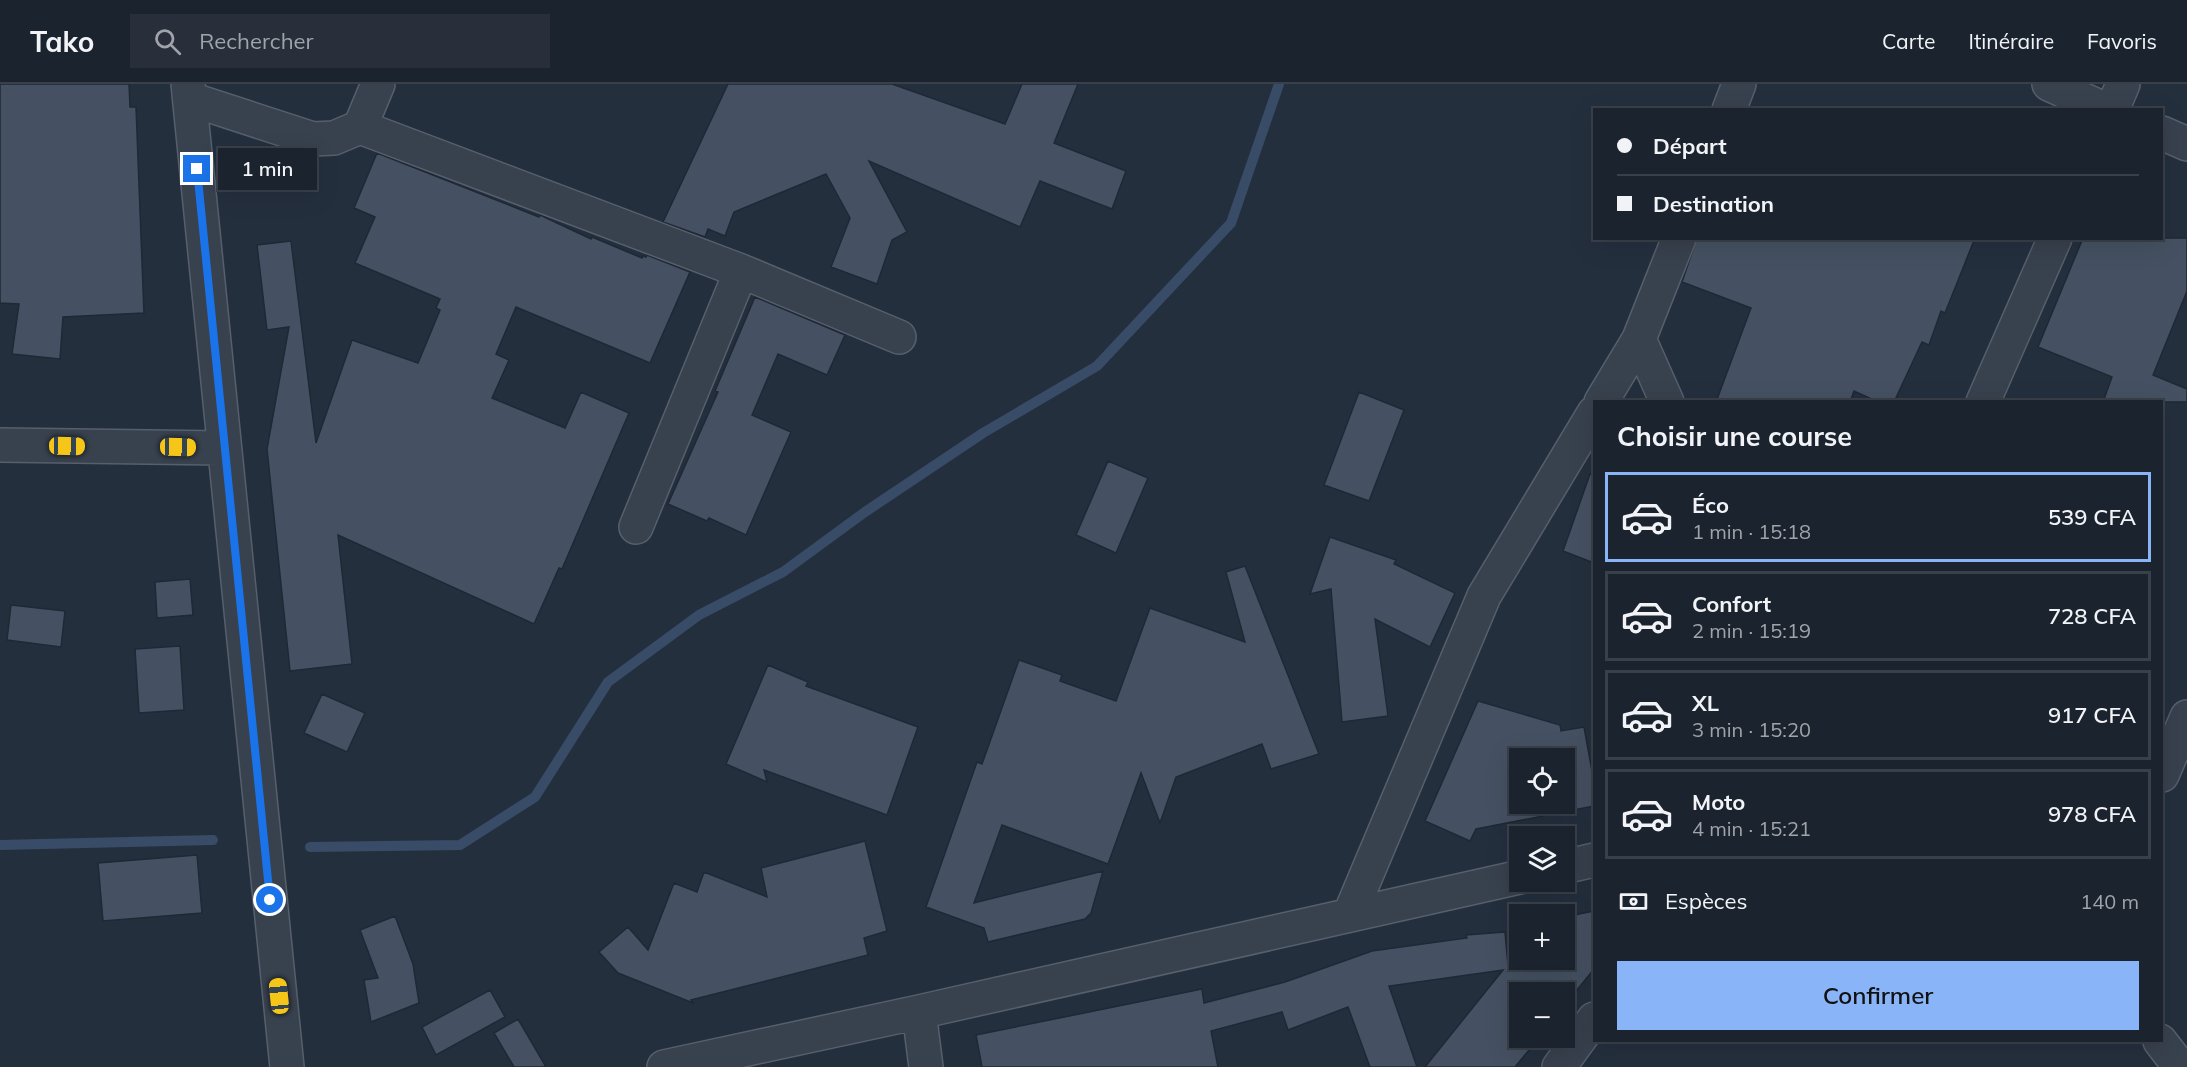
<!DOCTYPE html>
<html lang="fr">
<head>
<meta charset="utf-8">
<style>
  :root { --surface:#1b232e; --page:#282f3a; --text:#f1f3f6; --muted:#a0a4aa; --line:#39404a; --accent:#8ab4f8 }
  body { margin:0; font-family:Mulish,sans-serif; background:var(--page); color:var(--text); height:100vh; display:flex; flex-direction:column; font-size:22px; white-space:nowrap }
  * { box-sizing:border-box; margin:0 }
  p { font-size:20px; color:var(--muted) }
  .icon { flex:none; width:33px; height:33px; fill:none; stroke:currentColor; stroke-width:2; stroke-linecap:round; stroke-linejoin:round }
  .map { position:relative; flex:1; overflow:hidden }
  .side { position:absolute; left:1593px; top:316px; width:570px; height:642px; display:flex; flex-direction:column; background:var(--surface); border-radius:0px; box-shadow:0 6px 24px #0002,0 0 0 2px var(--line) }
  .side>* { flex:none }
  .hud { position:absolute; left:1593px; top:24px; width:570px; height:132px; border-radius:0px; box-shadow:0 6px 24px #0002,0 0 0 2px var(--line); display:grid; align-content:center; height:132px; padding:0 24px; background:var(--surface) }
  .controls { position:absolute; left:1509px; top:664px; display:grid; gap:12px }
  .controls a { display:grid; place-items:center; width:66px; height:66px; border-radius:0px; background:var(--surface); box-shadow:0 6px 24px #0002,0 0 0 2px var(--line); font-size:30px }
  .end { position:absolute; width:27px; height:27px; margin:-14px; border:8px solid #1a73e8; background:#fff; box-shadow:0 0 0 3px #fff }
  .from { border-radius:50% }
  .bubble { position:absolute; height:42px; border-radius:0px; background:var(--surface); box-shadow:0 6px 24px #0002,0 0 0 2px var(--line); font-size:20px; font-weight:600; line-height:42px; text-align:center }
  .car { position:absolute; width:18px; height:36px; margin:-18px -9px; border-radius:8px; box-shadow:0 0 4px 2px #0007; background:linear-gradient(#f5c518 24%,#345 0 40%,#f5c518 0 76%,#345 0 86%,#f5c518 0) }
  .hud b { display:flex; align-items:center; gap:21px; height:57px; font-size:22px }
  .hud b+b { border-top:2px solid var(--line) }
  .hud i { width:15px; height:15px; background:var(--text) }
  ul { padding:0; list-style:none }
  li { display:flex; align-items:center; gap:18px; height:90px; margin:0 12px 9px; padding:0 12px; border:3px solid var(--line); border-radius:0px }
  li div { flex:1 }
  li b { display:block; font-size:22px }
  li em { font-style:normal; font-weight:600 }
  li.on { border-color:var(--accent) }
  li>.icon { width:54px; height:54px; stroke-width:1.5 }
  h2 { padding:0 24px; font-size:27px; line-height:72px }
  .pay { display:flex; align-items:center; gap:15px; height:66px; padding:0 24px; font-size:22px }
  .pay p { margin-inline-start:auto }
  .cta { display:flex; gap:12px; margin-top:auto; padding:12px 24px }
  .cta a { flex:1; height:69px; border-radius:0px; background:var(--accent); color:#111; font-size:24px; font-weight:600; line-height:69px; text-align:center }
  header { display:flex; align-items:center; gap:36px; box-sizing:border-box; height:84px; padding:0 30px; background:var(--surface); border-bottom:2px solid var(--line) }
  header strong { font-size:28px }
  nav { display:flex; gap:33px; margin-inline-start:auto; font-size:21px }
  .search { width:420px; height:54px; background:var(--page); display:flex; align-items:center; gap:15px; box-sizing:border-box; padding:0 21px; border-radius:0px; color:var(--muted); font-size:22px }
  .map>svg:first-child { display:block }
</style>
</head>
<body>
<header>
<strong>Tako</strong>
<div class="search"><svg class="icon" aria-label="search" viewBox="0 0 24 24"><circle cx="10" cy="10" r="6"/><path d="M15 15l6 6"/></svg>Rechercher</div>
<nav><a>Carte</a><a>Itinéraire</a><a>Favoris</a></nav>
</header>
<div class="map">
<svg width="2187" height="983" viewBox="0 0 2187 983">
  <rect width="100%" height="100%" fill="#242f3e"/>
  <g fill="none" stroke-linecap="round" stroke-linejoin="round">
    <!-- stream -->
    <path stroke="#394c67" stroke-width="10" d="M 0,761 L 213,756
      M 310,763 L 460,761 L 535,713 L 608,598 L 699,531 L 783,488 L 865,428 L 983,349 L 1097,282 L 1231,139 L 1279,0"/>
  </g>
  <!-- building -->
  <path fill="#455162" stroke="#1f2835" stroke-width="1.5" fill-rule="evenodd" d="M 0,0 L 129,0 L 130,23 L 136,23 L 144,229 L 63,233 L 60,275 L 12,270 L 19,220 L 0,219 Z
    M 728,0 L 892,0 L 1005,40 L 1022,0 L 1078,0 L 1054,59 L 1126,87 L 1112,125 L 1040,97 L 1020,143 L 869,77 L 907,148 L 892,156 L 877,200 L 831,183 L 850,134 L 826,90 L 734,128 L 725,152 L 708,145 L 705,153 L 663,138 Z
    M 377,69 L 539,133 L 540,131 L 591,155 L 592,153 L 642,174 L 643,172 L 646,173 L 647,171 L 690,188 L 650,279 L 516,223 L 496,270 L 509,276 L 492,314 L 565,344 L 581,308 L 629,329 L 562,485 L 559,484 L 534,540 L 338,451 L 352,580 L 290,587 L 267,365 L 289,243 L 267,246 L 257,161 L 291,157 L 316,359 L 352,256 L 418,279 L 440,226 L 436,224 L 440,215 L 355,179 L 375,133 L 354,124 Z
    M 1697,154 L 1975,154 L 1945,229 L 1941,227 L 1929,261 L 1922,258 L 1894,318 L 1878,318 L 1854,307 L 1850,318 L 1716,318 L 1751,224 L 1682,198 Z
    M 2083,154 L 2187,154 L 2187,207 L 2153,291 L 2187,305 L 2187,318 L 2103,318 L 2112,293 L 2038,263 Z
    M 755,213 L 845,251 L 827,291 L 778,270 L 752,331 L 791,348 L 746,451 L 709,434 L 707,437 L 668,420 L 718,308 L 715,307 Z
    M 1359,308 L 1404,326 L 1369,417 L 1324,401 Z
    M 1108,377 L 1148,394 L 1116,469 L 1076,451 Z
    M 1590,390 L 1594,391 L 1594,479 L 1563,467 Z
    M 1330,453 L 1396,476 L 1394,480 L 1455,509 L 1430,563 L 1375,535 L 1388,632 L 1342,638 L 1331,505 L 1310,510 Z
    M 1245,482 L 1319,670 L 1271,685 L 1262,660 L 1176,693 L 1160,739 L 1141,689 L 1108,780 L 1002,741 L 974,819 L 1103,787 L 1091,829 L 1085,835 L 988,858 L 984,844 L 926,823 L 977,678 L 982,680 L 1019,576 L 1062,591 L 1060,597 L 1116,617 L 1150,524 L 1245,558 L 1226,488 Z
    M 190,495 L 193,531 L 157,534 L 155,498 Z
    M 11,521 L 65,527 L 61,563 L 7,556 Z
    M 180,562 L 184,626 L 139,629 L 135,565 Z
    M 768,581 L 808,598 L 806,602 L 918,643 L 887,731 L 764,686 L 767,698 L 726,680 Z
    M 322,610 L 365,629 L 347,668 L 304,649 Z
    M 1478,617 L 1560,641 L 1561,647 L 1584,643 L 1594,698 L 1594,722 L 1476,745 L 1470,757 L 1425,737 ZM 1520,675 L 1564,675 L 1564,720 L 1520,720 Z
    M 865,757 L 887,847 L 864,854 L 868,871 L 691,916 L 693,919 L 618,889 L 599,868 L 628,843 L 648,866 L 674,799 L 697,808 L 704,788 L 767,813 L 761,784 Z
    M 197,771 L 202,829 L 103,837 L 98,779 Z
    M 1594,827 L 1594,885 L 1564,922 L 1564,909 L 1520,909 L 1520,954 L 1539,954 L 1515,983 L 1425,983 L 1503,886 L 1389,902 L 1417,983 L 1370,983 L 1348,923 L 1288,946 L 1282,928 L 1211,947 L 1218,983 L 982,983 L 976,951 L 1202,905 L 1204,919 L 1285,898 L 1372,867 L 1467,854 L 1466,851 L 1505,848 L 1508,881 L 1512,876 L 1564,876 L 1564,833 Z
    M 395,832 L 413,880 L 419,919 L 371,938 L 364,896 L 378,894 L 360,846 Z
    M 490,906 L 505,933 L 436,971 L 422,943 Z
    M 518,935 L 546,983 L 514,983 L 494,949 Z"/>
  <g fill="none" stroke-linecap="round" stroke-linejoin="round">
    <defs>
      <path id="minor" d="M 188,0 L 287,983
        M 2049,0 L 2106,26
        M 190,15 L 313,55 L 334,54 L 360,43 L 378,0
        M 1729,26 L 1739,0
        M 2112,26 L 2123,0
        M 360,43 L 741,187 L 899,253
        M 2162,49 L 2187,60
        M 1639,255 L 1667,318
        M 1601,318 L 1639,255 L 1679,154
        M 1983,318 L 2055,154
        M 0,361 L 223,364
        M 636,443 L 741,187
        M 2162,691 L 2187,633
        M 1564,783 L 1594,776
        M 1350,830 L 1484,512 L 1594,329
        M 919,928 L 926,983
        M 2160,957 L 2180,983
        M 664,983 L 919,928 L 1520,793
        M 1559,983 L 1594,935"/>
    </defs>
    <!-- minor casing -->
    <use href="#minor" stroke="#565f6c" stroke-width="36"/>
    <!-- minor -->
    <use href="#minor" stroke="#38414e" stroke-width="33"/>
  </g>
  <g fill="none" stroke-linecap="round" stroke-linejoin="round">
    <!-- route -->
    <path stroke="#1a73e8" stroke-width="8" d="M 197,85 L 270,816"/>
  </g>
</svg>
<div class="controls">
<a><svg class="icon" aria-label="locate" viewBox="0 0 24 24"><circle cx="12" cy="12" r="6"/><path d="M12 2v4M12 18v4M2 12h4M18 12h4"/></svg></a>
<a><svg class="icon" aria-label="layers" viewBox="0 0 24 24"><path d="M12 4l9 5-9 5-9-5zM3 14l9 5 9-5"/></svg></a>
<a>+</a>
<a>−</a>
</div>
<i class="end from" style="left:270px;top:816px"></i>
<i class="end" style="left:197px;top:85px"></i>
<div class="bubble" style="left:218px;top:64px;width:99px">1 min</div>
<i class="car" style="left:67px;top:362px;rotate:91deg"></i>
<i class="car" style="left:178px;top:363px;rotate:91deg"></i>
<i class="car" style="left:279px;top:912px;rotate:354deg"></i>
<div class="hud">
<b><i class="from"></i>Départ</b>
<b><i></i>Destination</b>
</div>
<section class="side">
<h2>Choisir une course</h2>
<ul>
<li class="on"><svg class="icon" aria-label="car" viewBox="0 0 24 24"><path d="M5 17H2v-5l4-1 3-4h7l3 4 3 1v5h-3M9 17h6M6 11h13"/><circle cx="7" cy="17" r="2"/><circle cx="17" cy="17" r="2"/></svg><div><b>Éco</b><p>1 min · 15:18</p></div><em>539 CFA</em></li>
<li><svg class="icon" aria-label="car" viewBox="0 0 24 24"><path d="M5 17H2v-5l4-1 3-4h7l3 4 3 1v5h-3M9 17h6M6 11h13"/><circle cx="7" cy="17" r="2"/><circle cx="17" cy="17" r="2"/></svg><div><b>Confort</b><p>2 min · 15:19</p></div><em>728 CFA</em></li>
<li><svg class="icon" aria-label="car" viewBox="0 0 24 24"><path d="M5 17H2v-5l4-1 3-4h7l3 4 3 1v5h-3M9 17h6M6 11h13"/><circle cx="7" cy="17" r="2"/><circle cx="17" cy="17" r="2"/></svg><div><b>XL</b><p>3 min · 15:20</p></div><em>917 CFA</em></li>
<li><svg class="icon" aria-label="car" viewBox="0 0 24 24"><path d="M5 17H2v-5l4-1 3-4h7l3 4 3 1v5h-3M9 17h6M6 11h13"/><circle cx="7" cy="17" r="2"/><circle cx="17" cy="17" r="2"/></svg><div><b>Moto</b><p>4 min · 15:21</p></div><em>978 CFA</em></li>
</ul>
<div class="pay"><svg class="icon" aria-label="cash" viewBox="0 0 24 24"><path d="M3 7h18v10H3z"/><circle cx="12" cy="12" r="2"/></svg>Espèces<p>140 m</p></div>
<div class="cta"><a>Confirmer</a></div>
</section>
</div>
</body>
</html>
